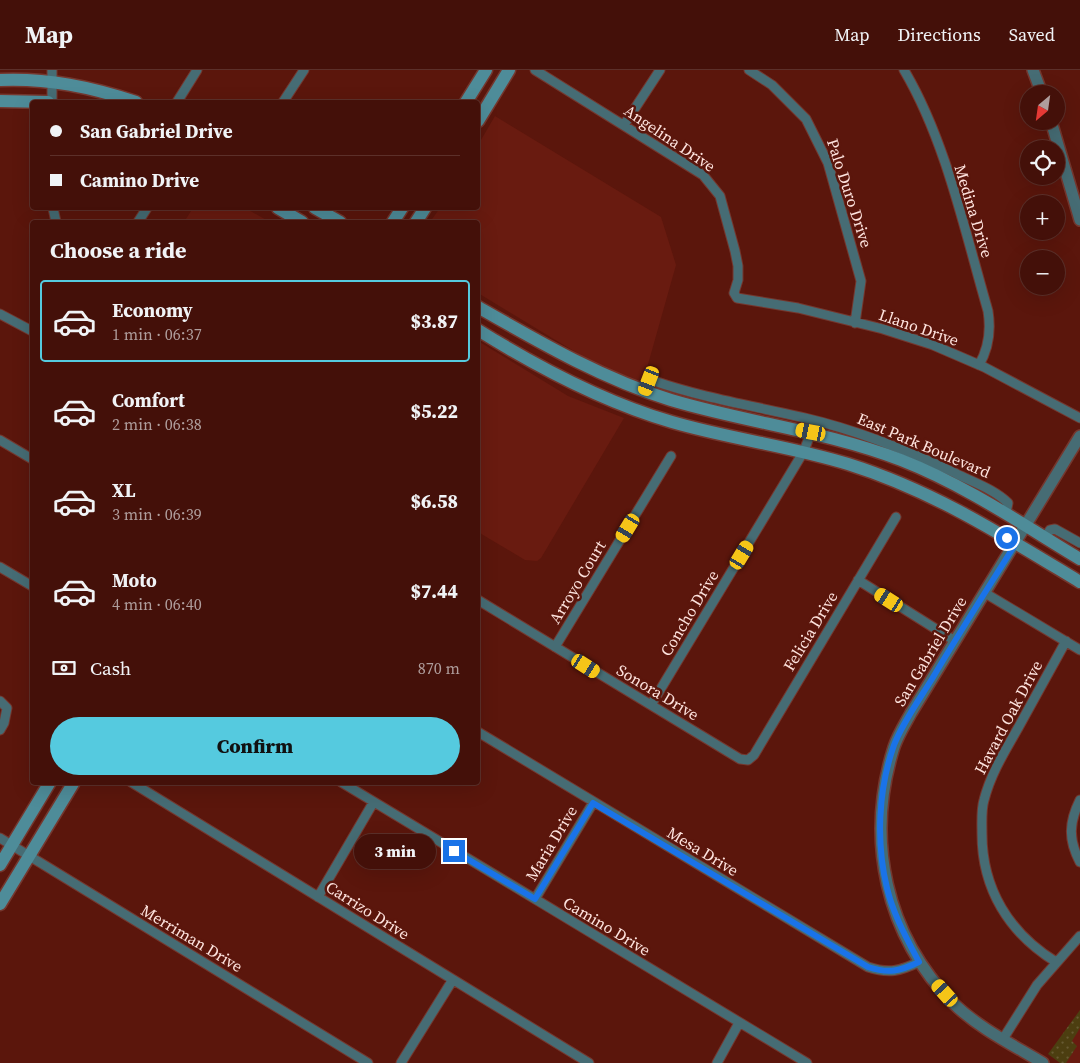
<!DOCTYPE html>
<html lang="en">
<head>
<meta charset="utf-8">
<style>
  :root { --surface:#441009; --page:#4e1e17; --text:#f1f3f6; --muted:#af9d9c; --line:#5c302a; --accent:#55cadf }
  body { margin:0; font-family:"Source Serif 4",serif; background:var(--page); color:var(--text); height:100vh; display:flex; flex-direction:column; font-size:19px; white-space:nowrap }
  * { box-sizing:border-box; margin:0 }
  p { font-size:16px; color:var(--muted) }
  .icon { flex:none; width:28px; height:28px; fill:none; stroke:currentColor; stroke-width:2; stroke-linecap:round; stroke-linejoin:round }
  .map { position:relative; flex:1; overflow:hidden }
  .drawer { position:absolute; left:30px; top:150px; width:450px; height:565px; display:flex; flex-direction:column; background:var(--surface); border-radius:5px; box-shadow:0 5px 20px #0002,0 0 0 1px var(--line) }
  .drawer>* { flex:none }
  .hud { position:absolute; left:30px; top:30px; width:450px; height:110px; border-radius:5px; box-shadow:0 5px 20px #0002,0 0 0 1px var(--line); display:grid; align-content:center; height:110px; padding:0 20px; background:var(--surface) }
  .needle { width:32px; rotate:209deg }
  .fabs { position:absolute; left:1020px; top:15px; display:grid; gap:10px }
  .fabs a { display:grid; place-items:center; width:45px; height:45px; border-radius:50%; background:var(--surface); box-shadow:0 5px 20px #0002,0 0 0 1px var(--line); font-size:25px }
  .end { position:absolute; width:22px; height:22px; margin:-11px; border:6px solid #1a73e8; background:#fff; box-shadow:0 0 0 2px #fff }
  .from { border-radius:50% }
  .bubble { position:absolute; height:35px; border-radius:18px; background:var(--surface); box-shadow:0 5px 20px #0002,0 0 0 1px var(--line); font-size:16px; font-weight:800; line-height:35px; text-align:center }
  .car { position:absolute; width:15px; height:30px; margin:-15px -8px; border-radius:6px; box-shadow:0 0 4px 1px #0007; background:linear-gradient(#f5c518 24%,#345 0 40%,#f5c518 0 76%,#345 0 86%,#f5c518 0) }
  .hud b { display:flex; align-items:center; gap:18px; height:48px; font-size:19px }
  .hud b+b { border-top:1px solid var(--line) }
  .hud i { width:12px; height:12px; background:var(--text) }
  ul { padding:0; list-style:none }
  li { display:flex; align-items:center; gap:15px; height:82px; margin:0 10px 8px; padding:0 10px; border:2px solid transparent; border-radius:5px }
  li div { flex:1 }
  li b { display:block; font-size:19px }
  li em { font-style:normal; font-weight:800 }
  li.current { border-color:var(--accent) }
  li>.icon { width:45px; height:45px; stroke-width:1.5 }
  h2 { padding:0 20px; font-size:22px; line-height:60px }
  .pay { display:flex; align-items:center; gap:12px; height:55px; padding:0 20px; font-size:19px }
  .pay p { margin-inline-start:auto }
  .action { display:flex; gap:10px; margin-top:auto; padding:10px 20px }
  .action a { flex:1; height:58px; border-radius:30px; background:var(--accent); color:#111; font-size:20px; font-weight:800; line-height:58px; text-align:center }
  header { display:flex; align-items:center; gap:30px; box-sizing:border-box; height:70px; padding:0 25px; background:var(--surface); border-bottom:1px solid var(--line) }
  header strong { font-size:24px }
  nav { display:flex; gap:28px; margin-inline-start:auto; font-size:18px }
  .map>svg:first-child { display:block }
</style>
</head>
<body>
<header>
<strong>Map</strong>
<nav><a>Map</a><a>Directions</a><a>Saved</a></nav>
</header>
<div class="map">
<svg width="1080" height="993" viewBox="0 0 1080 993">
  <defs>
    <pattern id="grass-dots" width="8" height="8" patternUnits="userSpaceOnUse" patternTransform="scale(1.25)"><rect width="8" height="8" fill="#4c3e10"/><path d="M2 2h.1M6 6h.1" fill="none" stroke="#675a32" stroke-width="1.8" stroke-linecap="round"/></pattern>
  </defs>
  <rect width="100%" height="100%" fill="#5b160c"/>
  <!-- built -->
  <path fill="#691b10" d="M 495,46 L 661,147 L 676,195 L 643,312 L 595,294 L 478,223 L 478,152 L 430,152 L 440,138 L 478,138 L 478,75 Z
    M 193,138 L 245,138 L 270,152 L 184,152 Z
    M 478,271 L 568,326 L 624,348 L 541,488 L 537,491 L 525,490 L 478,462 Z
    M 1080,943 L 1080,993 L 1063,993 Z"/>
  <!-- grass -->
  <path fill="url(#grass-dots)" d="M 1080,940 L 1080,958 L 1072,971 L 1077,976 L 1066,993 L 1060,993 L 1048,984 Z"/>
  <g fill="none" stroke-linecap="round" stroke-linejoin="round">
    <defs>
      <path id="minor" d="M 535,0 L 703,105 L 720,126 L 735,181 L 738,196 L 738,210 L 734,223 L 737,228 L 798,238 L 883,259 L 933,275 L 984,297 L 1080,348
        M 749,0 L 772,15 L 806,49 L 828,93 L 861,211 L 855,253
        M 904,0 C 946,71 965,162 988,241 C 991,260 989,278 979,295
        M 52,32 L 52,0
        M 177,32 L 197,0
        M 283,32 L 304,0
        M 624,55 L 660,0
        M 53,138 L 56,152
        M 138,152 L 147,138
        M 0,244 L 32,261
        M 645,321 L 649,311 L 654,311 C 703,328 754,336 805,348 C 856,360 907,380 955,403 C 972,412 994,419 1008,433 L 1006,443
        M 0,370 L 32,389
        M 1045,468 L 1050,460 L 1055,459 L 1080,473
        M 0,497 L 32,516
        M 858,510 L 955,571
        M 985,523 L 1080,580
        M 478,530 L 740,689 L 748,690 L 754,685 L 896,447
        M 555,577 L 671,386
        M 0,631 L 7,638 L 4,653 L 0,660
        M 651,635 L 804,381 L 811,362
        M 478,662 L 868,897 C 889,904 900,901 919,892
        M 131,712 L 589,993
        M 341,712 L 807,993
        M 1080,730 C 1069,752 1068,770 1080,792
        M 0,768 L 368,993
        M 318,827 L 373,733
        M 535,829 L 593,733
        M 1056,892 C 1009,863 982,819 982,764 C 982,753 981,740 984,730 C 991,703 1005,681 1018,658 C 1034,629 1050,600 1066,571
        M 1003,969 L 1037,915 L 1080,866
        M 401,993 L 452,911
        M 717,993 L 739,953"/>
      <path id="tertiary" d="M 1033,0 L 1042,24
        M 1051,51 L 1080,150
        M 1043,993 C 1013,975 979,958 954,934 C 885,865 865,769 894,677 C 898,665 905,654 911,643 L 1080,366"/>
      <path id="secondary" d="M 0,10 C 48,8 91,17 136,32
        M 0,31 L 48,32
        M 466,32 L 486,0
        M 478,51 L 509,0
        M 278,138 L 302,152
        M 315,138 L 340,152
        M 393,152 L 402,138
        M 416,152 L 425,138
        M 478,237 C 541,273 601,308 671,330 C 748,353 826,361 901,390 C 965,415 1022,454 1080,489
        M 478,260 C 539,298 603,332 672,352 C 730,369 790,376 848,394 C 934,421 1004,466 1080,512
        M 0,795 L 50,712
        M 0,834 L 74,712"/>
    </defs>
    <!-- minor casing -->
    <use href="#minor" stroke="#75372e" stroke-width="11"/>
    <!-- tertiary casing -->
    <use href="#tertiary" stroke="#75372e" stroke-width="14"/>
    <!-- secondary casing -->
    <use href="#secondary" stroke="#75372e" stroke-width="15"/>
    <!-- minor -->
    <use href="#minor" stroke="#466c74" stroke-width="9"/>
    <!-- tertiary -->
    <use href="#tertiary" stroke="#466c74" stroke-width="11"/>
    <!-- secondary -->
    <use href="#secondary" stroke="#4e8c99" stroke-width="12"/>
  </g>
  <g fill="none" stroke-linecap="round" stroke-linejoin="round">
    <!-- route -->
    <path stroke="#1a73e8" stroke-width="6" d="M 454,781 L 535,829 L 593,733 L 868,897 C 889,904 900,901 919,892 C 907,869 893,844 887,818 C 876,773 878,720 894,675 C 903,652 919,630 932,609 C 959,563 988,518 1016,473 L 1007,468"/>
  </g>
  <g text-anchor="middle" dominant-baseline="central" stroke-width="5" stroke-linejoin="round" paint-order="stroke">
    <!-- street labels -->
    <g font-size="16" fill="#fee3de" stroke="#5b160c">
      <text transform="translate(670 68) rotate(34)">Angelina Drive</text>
      <text transform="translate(850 123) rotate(72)">Palo Duro Drive</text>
      <text transform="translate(974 141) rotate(73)">Medina Drive</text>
      <text transform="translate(919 257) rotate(19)">Llano Drive</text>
      <text transform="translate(924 375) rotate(23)">East Park Boulevard</text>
      <text transform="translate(577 512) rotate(-59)">Arroyo Court</text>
      <text transform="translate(689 543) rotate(-59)">Concho Drive</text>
      <text transform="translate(810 561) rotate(-59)">Felicia Drive</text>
      <text transform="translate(930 581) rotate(-59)">San Gabriel Drive</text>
      <text transform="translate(658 622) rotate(31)">Sonora Drive</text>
      <text transform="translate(1008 647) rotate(-62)">Havard Oak Drive</text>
      <text transform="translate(551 773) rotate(-59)">Maria Drive</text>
      <text transform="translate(703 781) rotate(31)">Mesa Drive</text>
      <text transform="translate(368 840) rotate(32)">Carrizo Drive</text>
      <text transform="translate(607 856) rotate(31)">Camino Drive</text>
      <text transform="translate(192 868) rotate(31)">Merriman Drive</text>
    </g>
  </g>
</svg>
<div class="fabs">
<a><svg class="needle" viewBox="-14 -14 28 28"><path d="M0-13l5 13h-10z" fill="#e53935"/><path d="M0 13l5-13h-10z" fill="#af9d9c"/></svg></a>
<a><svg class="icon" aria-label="locate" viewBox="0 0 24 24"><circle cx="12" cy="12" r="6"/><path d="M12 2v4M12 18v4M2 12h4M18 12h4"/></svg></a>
<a>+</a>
<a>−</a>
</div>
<i class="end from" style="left:1007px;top:468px"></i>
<i class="end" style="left:454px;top:781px"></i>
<div class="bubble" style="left:354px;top:764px;width:82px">3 min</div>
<i class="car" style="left:649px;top:311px;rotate:201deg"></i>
<i class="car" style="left:811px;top:362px;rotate:281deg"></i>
<i class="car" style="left:628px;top:458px;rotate:211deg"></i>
<i class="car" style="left:742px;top:485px;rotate:31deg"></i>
<i class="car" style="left:889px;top:530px;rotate:302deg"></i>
<i class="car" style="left:586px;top:596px;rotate:122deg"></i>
<i class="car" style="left:945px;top:923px;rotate:318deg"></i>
<div class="hud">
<b><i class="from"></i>San Gabriel Drive</b>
<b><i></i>Camino Drive</b>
</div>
<section class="drawer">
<h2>Choose a ride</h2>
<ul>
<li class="current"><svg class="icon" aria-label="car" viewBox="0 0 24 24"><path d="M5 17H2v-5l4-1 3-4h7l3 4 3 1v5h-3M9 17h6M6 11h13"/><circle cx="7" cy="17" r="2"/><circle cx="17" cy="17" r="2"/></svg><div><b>Economy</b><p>1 min · 06:37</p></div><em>$3.87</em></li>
<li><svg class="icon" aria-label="car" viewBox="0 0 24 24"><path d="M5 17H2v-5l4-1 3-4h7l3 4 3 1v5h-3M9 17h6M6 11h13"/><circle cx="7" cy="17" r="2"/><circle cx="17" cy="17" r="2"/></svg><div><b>Comfort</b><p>2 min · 06:38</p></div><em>$5.22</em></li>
<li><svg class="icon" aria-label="car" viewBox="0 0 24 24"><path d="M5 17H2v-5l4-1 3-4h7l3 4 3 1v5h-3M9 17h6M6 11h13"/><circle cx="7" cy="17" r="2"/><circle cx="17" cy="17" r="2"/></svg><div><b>XL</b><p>3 min · 06:39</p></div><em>$6.58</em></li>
<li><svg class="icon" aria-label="car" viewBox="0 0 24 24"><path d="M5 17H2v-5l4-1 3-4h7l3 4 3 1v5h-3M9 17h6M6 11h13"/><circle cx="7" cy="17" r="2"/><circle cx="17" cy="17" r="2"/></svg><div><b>Moto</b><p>4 min · 06:40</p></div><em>$7.44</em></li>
</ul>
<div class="pay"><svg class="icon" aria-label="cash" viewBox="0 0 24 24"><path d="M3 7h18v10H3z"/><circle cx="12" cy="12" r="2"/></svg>Cash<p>870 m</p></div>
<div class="action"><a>Confirm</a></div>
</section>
</div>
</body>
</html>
